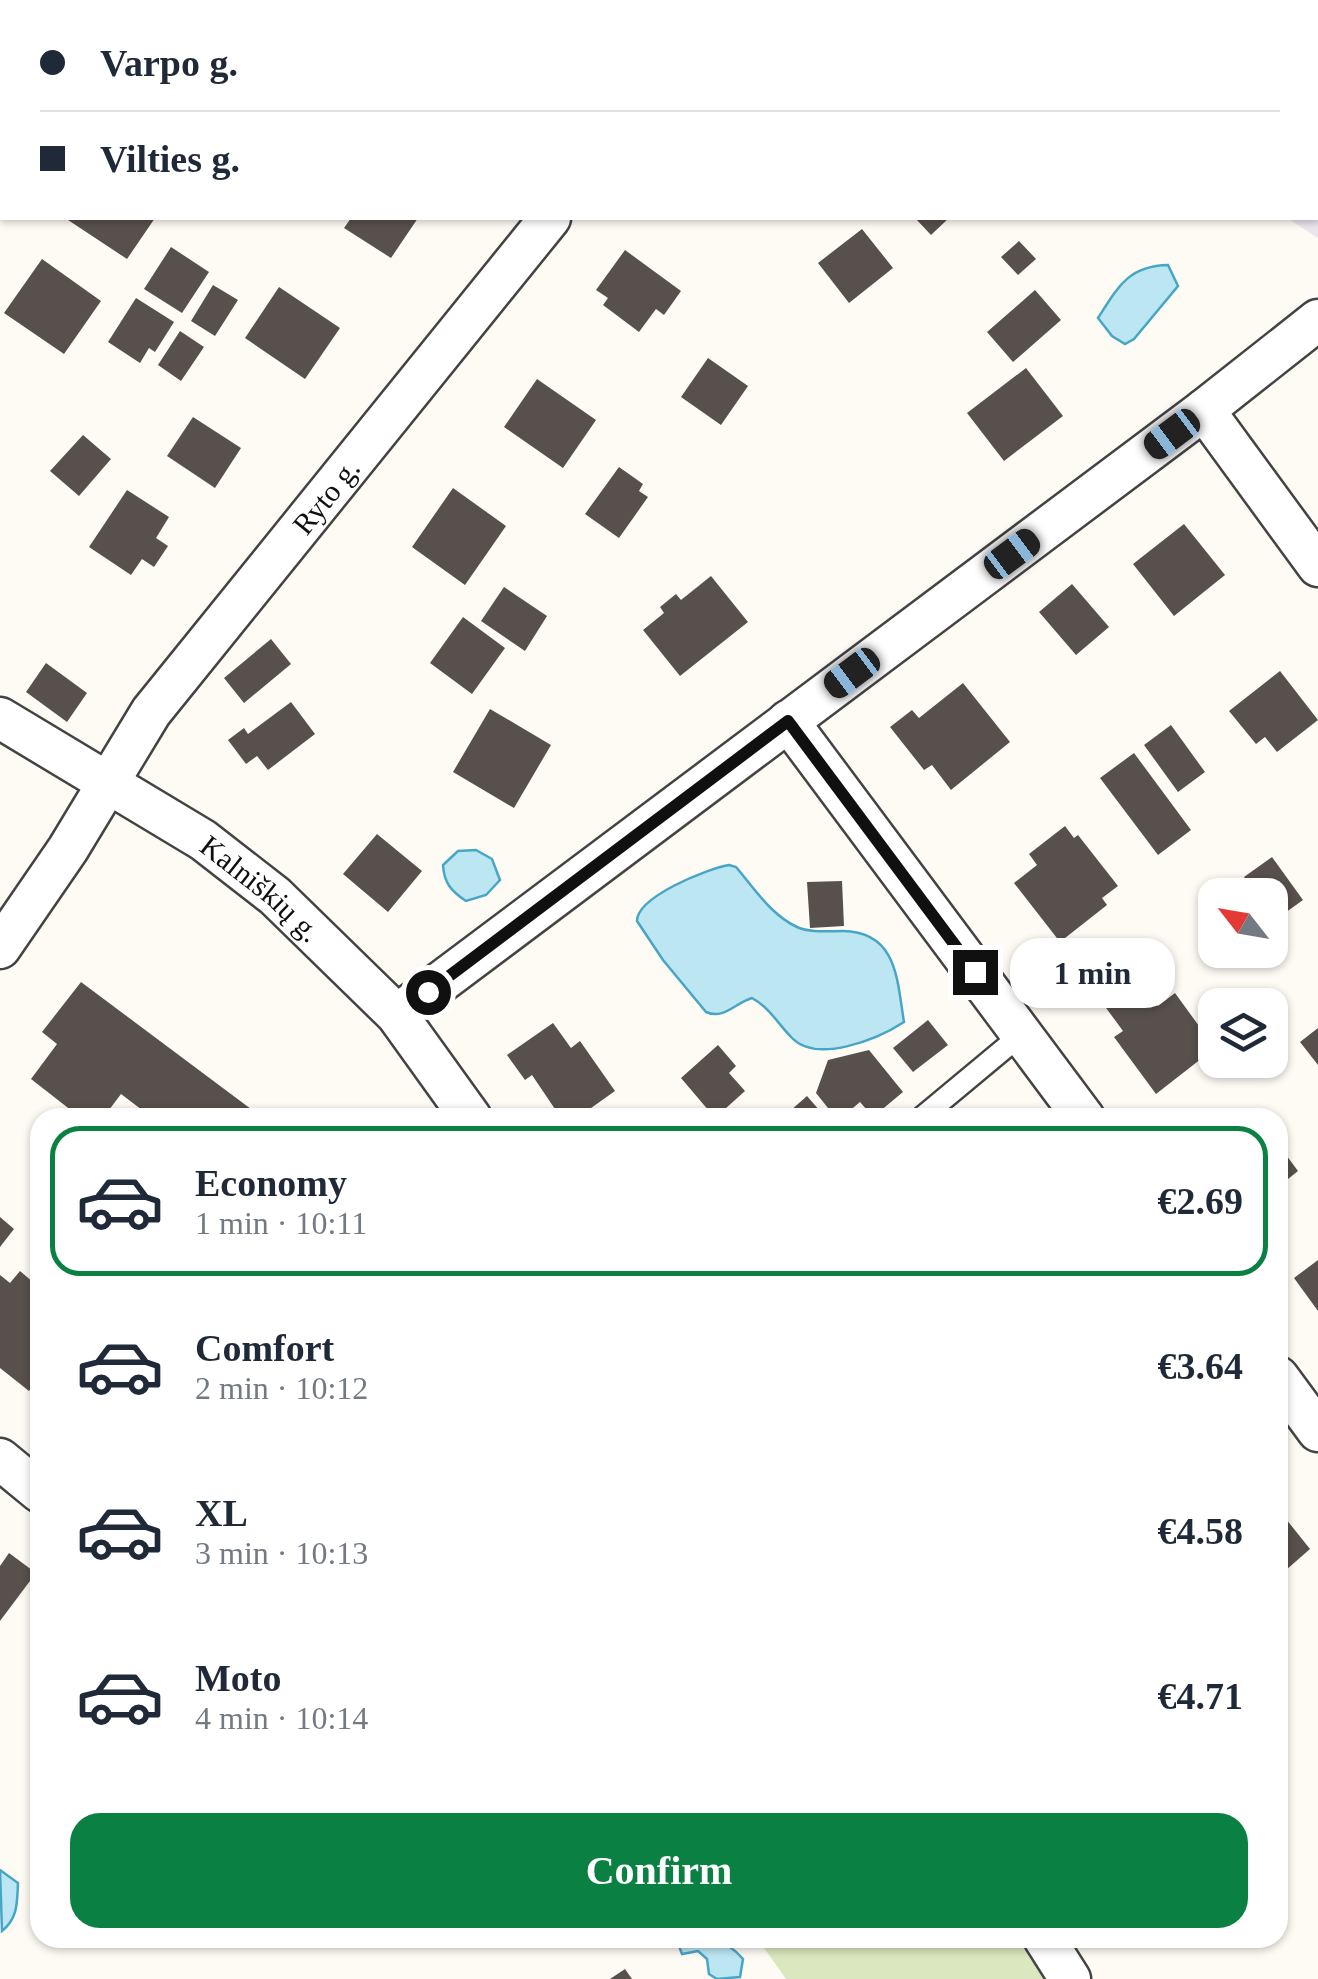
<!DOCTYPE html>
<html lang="en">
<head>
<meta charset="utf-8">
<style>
  :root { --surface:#fff; --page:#f2f2f3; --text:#1f2937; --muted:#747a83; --line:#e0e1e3; --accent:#0b8043 }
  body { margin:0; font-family:"Times New Roman",serif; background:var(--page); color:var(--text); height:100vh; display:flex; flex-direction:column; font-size:38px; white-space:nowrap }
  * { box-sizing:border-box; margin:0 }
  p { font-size:32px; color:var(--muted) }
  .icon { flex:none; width:55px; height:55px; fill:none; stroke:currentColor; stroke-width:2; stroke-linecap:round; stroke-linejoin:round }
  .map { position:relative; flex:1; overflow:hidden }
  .details { position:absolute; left:30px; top:1108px; width:1258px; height:840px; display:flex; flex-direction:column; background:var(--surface); border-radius:30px; box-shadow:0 2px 8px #0004 }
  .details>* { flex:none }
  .top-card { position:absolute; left:0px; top:0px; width:1320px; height:220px; box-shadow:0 2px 8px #0004; display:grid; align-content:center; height:220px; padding:0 40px; background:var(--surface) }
  .needle { width:65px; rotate:301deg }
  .buttons { position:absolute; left:1198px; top:878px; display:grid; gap:20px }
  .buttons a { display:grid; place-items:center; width:90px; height:90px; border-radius:20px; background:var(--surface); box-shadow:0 2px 8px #0004; font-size:50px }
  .end { position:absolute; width:45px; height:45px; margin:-22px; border:12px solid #101010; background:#fff; box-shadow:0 0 0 5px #fff }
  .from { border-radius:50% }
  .bubble { position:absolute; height:70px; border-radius:30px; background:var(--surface); box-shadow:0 2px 8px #0004; font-size:32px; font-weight:800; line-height:70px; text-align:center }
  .car { position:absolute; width:30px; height:60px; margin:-30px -15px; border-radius:12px; box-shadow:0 0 8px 2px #0007; background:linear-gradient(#222 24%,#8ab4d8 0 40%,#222 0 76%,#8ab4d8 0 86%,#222 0) }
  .top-card b { display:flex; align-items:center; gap:35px; height:95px; font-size:38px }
  .top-card b+b { border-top:2px solid var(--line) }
  .top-card i { width:25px; height:25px; background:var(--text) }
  ul { padding:18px 0 0; list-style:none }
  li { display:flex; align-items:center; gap:30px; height:150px; margin:0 20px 15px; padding:0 20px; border:5px solid transparent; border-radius:30px }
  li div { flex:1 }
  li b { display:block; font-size:38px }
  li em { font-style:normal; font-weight:800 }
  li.selected { border-color:var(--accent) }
  li>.icon { width:90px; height:90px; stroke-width:1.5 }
  .action { display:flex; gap:20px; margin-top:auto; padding:20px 40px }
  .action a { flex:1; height:115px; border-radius:30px; background:var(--accent); color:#fff; font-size:40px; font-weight:800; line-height:115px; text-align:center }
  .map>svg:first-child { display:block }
</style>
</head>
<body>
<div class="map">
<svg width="1318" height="1979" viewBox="0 0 1318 1979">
  <rect width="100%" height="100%" fill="#fefbf4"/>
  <!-- industrial -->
  <path fill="#ebe5ee" d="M 1047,0 L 1318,0 L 1318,238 L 1287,218 L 1318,218 L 1318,2 L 1043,2 Z"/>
  <!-- green -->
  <path fill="#dae7bf" d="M 757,1938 L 1017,1938 L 1044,1979 L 786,1979 Z"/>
  <!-- water -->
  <path fill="#bce6f2" stroke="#47a6c5" stroke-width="2.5" d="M 1168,265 L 1178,286 L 1134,339 L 1125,344 L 1112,336 L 1098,318 C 1118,287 1128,266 1168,265 Z
    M 476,850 L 492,859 L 500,880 L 486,895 L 466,901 C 451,891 444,883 443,865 L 458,851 Z
    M 729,865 L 736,867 C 754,888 771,915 797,927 C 810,933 828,931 843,931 C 898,932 897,981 904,1022 C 878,1039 817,1064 792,1038 C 778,1024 770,1008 752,998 C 735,1003 724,1020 706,1012 L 663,960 L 637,921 C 637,897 706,869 729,865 Z
    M 0,1870 L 18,1883 C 17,1903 18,1918 2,1931 Z
    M 676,1938 C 703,1937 725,1937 743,1959 L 740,1977 L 717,1979 L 709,1974 L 707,1959 L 698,1951 L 682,1954 Z"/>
  <!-- building -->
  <path fill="#58504d" d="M 65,218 L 155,218 L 127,259 Z
    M 351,218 L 418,218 L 391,258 L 344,228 Z
    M 915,218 L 949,218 L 931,235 Z
    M 862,229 L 893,268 L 849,303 L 818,263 Z
    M 1019,241 L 1036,259 L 1018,275 L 1001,257 Z
    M 171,247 L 209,272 L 182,313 L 144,289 Z
    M 625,250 L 681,291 L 664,315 L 656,309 L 639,332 L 603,305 L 608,298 L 596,290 Z
    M 42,259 L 101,301 L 64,354 L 4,313 Z
    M 213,285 L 238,300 L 215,336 L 191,321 Z
    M 279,287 L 340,328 L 305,379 L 245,338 Z
    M 1035,290 L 1061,320 L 1013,362 L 987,332 Z
    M 136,298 L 174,322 L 155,352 L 149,348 L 140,363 L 108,342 Z
    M 180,331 L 204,347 L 181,381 L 158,365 Z
    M 708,358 L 748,386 L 721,425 L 681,397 Z
    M 1026,368 L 1063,416 L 1004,461 L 967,413 Z
    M 537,379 L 596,420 L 563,468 L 504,427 Z
    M 193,417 L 241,448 L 215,488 L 167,456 Z
    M 83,435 L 111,459 L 79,496 L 50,471 Z
    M 619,467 L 643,484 L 639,491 L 648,497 L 619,538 L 585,514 Z
    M 453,488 L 506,526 L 465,585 L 412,547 Z
    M 127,490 L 169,517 L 156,538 L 168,546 L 154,567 L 142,559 L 131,575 L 89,547 Z
    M 1184,524 L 1225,575 L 1174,616 L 1133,564 Z
    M 711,576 L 748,622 L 680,676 L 643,630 L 664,613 L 660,607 L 676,594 L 681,600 Z
    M 1072,584 L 1109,627 L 1076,655 L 1039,612 Z
    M 504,587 L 547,616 L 525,651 L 481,621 Z
    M 463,617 L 505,648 L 472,694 L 430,663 Z
    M 271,639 L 291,664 L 244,703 L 224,678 Z
    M 46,663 L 87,693 L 67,722 L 26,692 Z
    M 1280,671 L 1318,720 L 1277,752 L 1265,737 L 1256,744 L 1229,711 Z
    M 963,683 L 1010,742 L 951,790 L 932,765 L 924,770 L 890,727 L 912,710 L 919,718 Z
    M 291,702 L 315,734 L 268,770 L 257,756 L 246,764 L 228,740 L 244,728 L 248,734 Z
    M 490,709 L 551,745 L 514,808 L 453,772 Z
    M 1171,725 L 1205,772 L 1178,792 L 1144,745 Z
    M 1134,753 L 1191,830 L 1158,855 L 1100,778 Z
    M 1065,826 L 1074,838 L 1078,835 L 1118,886 L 1102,898 L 1107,905 L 1060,942 L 1014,883 L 1037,865 L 1029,854 Z
    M 377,834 L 422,871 L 388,912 L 343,874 Z
    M 1272,857 L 1303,900 L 1275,920 L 1270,913 L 1270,895 L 1257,895 L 1244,877 Z
    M 842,881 L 844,926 L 810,928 L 807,882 Z
    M 1235,882 L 1244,895 L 1217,895 Z
    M 1215,896 L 1215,923 L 1202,906 Z
    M 1136,975 L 1158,1006 L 1175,993 L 1215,1048 L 1156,1094 L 1114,1037 L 1123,1031 L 1101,1001 Z
    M 81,982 L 255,1112 L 251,1118 L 143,1118 L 146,1113 L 121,1094 L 103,1118 L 81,1118 L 31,1079 L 57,1044 L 42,1032 Z
    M 928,1020 L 948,1045 L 913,1072 L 893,1048 Z
    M 553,1023 L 571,1048 L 580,1041 L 615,1091 L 577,1118 L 561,1118 L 532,1075 L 525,1080 L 507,1055 Z
    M 1318,1028 L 1318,1065 L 1300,1042 Z
    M 718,1045 L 736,1066 L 729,1073 L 745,1091 L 715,1118 L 681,1078 Z
    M 869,1050 L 903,1092 L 873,1117 L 860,1102 L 841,1118 L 836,1118 L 816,1093 L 828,1060 Z
    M 807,1096 L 826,1118 L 782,1118 Z
    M 1278,1144 L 1298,1171 L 1278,1187 Z
    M 0,1217 L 14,1229 L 0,1247 Z
    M 1318,1260 L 1318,1311 L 1294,1278 Z
    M 20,1271 L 40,1288 L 40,1393 L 32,1387 L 29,1391 L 0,1368 L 0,1275 L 10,1283 Z
    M 1278,1509 L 1310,1549 L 1278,1577 Z
    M 9,1553 L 36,1573 L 0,1621 L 0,1566 Z
    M 625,1969 L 632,1979 L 610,1979 Z"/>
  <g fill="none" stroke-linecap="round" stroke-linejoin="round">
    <defs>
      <path id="lane" d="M 921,1118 L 1022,1034"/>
      <g id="street">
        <path d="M 118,2 L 120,0"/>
        <path d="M 723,2 L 725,0"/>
        <path d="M 0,160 L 2,156"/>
        <path d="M 1204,410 L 1318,566"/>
        <path id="s1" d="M 0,718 L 203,840 L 275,896 L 397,1015 L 471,1118"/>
        <path d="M 788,721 L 1084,1118"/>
        <path id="s2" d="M 0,948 L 68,849 L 151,712 L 550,218"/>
        <path d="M 397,1015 L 1204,410 L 1318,320"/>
        <path d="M 1278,1377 L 1318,1431"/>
        <path d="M 0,1459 L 40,1492"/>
        <path d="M 1044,1938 L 1070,1979"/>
      </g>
    </defs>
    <!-- lane casing -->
    <use href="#lane" stroke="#434343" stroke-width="25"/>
    <!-- street casing -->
    <use href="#street" stroke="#434343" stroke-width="45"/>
    <!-- lane -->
    <use href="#lane" stroke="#fff" stroke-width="20"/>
    <!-- street -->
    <use href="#street" stroke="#fff" stroke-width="40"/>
  </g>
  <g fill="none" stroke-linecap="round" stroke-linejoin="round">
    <!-- route -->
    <path stroke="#101010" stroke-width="12" d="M 428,992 L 788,721 L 975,972"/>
  </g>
  <g text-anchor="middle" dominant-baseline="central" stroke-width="10" stroke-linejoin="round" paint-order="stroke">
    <!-- street labels -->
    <g font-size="30" fill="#101010" stroke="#fff">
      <text stroke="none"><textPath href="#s2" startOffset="558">Ryto g.</textPath></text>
      <text stroke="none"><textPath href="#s1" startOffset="312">Kalniškių g.</textPath></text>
    </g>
  </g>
</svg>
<div class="buttons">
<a><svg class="needle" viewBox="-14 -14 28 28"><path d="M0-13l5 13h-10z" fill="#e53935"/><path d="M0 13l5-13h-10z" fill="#747a83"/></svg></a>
<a><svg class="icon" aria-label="layers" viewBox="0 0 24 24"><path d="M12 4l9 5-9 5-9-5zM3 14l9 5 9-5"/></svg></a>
</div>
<i class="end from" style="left:428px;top:992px"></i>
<i class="end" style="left:975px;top:972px"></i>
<div class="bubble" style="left:1010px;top:938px;width:165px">1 min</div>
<i class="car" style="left:1172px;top:434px;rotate:233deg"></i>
<i class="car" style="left:1012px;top:554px;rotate:53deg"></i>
<i class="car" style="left:852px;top:673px;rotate:233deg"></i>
<div class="top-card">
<b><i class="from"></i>Varpo g.</b>
<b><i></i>Vilties g.</b>
</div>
<section class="details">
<ul>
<li class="selected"><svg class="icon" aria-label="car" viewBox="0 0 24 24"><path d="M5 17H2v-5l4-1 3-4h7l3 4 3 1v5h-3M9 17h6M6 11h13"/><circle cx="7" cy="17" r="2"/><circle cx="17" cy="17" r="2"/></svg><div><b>Economy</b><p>1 min · 10:11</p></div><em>€2.69</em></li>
<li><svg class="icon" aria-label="car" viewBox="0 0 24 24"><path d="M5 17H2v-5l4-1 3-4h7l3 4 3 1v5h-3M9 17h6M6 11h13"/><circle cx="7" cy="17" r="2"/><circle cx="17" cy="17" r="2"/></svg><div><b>Comfort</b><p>2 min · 10:12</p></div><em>€3.64</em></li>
<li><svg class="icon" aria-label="car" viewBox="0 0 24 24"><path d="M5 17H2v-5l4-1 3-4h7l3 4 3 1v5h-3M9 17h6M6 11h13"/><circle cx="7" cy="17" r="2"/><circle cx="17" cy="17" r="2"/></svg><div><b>XL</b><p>3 min · 10:13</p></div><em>€4.58</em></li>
<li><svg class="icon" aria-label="car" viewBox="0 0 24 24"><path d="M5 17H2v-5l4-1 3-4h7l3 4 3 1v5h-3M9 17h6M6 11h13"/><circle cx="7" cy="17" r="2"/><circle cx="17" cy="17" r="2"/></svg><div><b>Moto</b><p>4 min · 10:14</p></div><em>€4.71</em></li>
</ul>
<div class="action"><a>Confirm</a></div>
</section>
</div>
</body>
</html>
